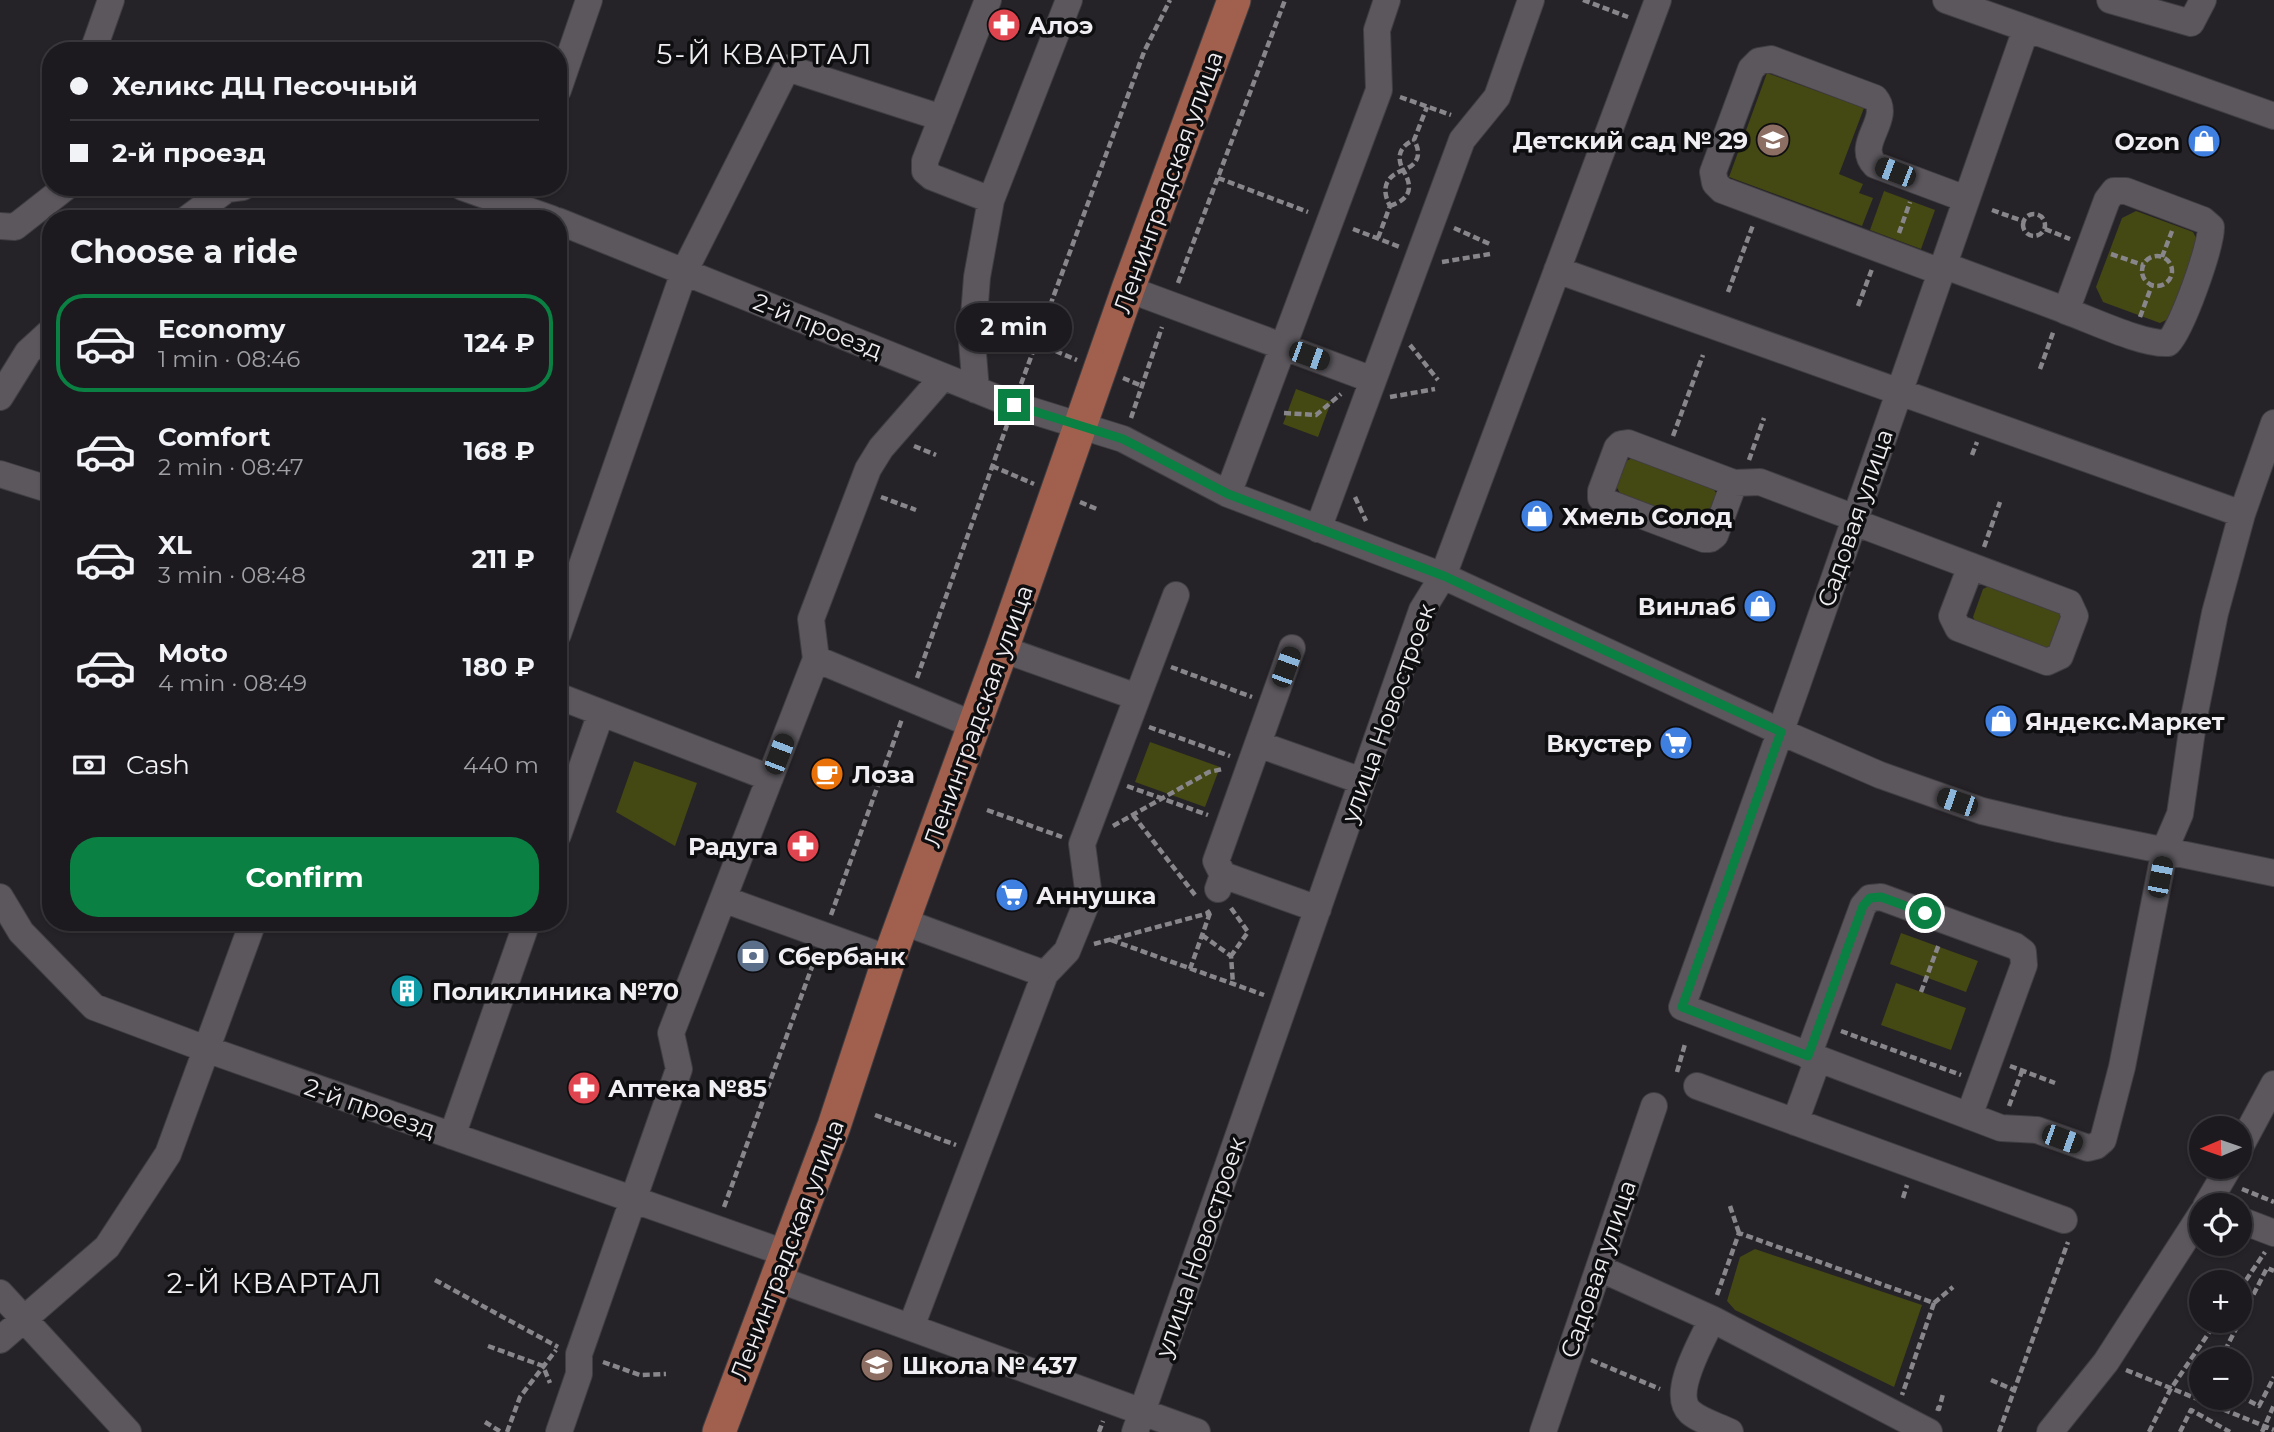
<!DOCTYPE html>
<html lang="en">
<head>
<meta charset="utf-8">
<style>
  :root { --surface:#1c1a1e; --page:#29272b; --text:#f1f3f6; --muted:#a0a1a4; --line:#3a383c; --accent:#0b8043 }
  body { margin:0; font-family:Montserrat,sans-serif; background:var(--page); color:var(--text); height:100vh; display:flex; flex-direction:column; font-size:26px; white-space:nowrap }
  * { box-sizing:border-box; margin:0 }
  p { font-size:23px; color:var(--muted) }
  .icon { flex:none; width:38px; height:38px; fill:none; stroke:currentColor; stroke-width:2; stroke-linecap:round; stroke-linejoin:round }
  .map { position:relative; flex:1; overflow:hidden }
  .drawer { position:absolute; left:42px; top:210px; width:525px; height:721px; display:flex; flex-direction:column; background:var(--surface); border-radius:28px; box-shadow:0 2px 5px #0004,0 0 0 2px var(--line) }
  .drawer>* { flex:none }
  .banner { position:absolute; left:42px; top:42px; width:525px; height:154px; border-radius:28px; box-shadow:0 2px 5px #0004,0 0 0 2px var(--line); display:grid; align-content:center; height:154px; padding:0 28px; background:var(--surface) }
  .needle { width:46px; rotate:268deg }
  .fabs { position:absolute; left:2189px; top:1116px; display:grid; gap:14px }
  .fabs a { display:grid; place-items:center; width:63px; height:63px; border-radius:50%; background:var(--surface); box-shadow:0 2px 5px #0004,0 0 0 2px var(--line); font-size:35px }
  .end { position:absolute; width:32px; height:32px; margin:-16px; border:9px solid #0b8043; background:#fff; box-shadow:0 0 0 4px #fff }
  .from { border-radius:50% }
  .bubble { position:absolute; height:49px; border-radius:24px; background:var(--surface); box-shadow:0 2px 5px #0004,0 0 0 2px var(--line); font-size:23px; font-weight:700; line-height:49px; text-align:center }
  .car { position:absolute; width:21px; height:42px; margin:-21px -10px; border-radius:9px; box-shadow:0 0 5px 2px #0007; background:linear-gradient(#222 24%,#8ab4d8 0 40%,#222 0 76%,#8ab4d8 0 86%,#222 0) }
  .banner b { display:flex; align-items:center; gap:24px; height:66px; font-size:26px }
  .banner b+b { border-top:2px solid var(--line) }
  .banner i { width:18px; height:18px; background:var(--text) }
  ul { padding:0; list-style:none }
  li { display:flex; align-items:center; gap:21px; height:98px; margin:0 14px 10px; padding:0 14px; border:4px solid transparent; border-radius:28px }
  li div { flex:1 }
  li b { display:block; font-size:26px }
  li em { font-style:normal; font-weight:700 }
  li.active { border-color:var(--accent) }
  li>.icon { width:63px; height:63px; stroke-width:1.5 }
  h2 { padding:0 28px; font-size:32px; line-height:84px }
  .pay { display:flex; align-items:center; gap:18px; height:77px; padding:0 28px; font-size:26px }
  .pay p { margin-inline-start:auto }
  .action { display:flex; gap:14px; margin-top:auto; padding:14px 28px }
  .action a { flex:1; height:80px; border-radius:28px; background:var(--accent); color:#fff; font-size:28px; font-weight:700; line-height:80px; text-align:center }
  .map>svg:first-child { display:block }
</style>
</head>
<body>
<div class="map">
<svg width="2274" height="1432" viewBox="0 0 2274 1432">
  <rect width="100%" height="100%" fill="#262328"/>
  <!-- green -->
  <path fill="#444813" d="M 1767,73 L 1864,108 L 1839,174 L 1863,184 L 1859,193 L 1873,198 L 1862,226 L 1729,177 Z
    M 1884,191 L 1935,210 L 1921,249 L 1870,230 Z
    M 2136,211 L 2193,232 L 2201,248 L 2176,315 L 2160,323 L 2103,302 L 2096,287 L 2122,218 Z
    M 1296,389 L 1331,402 L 1318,437 L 1283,424 Z
    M 1635,457 L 1712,486 L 1717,495 L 1707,521 L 1698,525 L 1621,495 L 1616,486 L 1626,461 Z
    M 1989,586 L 2060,613 L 2063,619 L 2052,647 L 2046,649 L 1976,623 L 1973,617 L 1983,589 Z
    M 1150,742 L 1220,767 L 1205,807 L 1135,782 Z
    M 634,761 L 697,783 L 675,846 L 616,812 Z
    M 1901,933 L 1978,961 L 1966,992 L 1890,964 Z
    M 1896,983 L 1966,1008 L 1951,1050 L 1881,1025 Z
    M 1755,1249 L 1922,1305 L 1894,1387 L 1735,1310 L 1727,1301 L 1740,1257 Z"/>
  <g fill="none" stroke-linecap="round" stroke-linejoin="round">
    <defs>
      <path id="minor" d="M 988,0 L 925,161 L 925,171 L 932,177 L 991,200
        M 1946,0 L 2274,116
        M 2110,0 L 2191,23 L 2203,0
        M 2026,29 L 1796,688 L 1682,1007 L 2001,1128 L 2037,1130 L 2088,1148 L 2096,1146 L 2103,1140 L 2122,1067 L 2165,849 L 2180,814 L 2194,717 L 2215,613 L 2242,514 L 2274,423
        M 93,51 L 111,0
        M 558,90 L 589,0
        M 462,187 L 552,219
        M 187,219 L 227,189 L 243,187
        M 558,221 L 1014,405 L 1123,439 L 1228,494 L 1443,576 L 1781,732 L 1880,775 L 1982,811 L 2059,829 L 2274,873
        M 0,226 L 15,227 L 66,187
        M 1943,265 L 2062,309 L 2066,311 C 2092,320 2143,345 2168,343 C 2182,329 2211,247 2211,227 L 2203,220 L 2126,191 L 2114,191 L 2107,200 L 2066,311
        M 1557,270 L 2242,514
        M 1941,272 L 1722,190 L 1715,183 L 1713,172 L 1751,69 L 1759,61 L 1771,59 L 1875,98 C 1893,119 1854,144 1875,165 L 1966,199
        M 1128,289 L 1373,380
        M 976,390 L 972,342 L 977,277 L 991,200 L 1069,0
        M 0,397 L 28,352 L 51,331
        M 0,474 L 51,490
        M 1734,483 L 1715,535 L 1710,539 L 1704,539 L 1606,502 L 1601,498 L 1601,491 L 1617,448 L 1621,444 L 1628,443 L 1734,483 L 1760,482 L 1855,518
        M 1228,494 L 1379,90 L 1377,30 L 1387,0
        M 1854,522 L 2069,603 L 2075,616 L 2060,656 L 2047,662 L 1958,628 L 1952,616 L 1971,566
        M 1318,529 L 1462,140 L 1497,97 L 1531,0
        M 558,634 L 684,272 L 787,68 L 942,118
        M 1002,649 L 1137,697
        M 816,659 L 974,725
        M 558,696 L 770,778
        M 1258,744 L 1362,781
        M 558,835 L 601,713
        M 1223,875 L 1318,909
        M 1218,889 L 1223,875 L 1216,861 L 1292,648
        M 0,897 L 21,932 L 94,1007 L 206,1049 L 785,1253
        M 723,899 L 889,959
        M 904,922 L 1045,974
        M 1808,1056 L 1863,906 L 1870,898 L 1881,897 L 2015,946 L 2023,952 L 2024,965 L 1969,1116
        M 1697,1086 L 2064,1220
        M 1795,1122 L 1818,1059
        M 452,1136 L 527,922
        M 2240,1147 L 2274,1084
        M 2206,1206 L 2229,1167
        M 2240,1220 L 2274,1233
        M 1599,1268 L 1712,1319 C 1703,1340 1670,1393 1690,1412 C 1700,1421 1718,1426 1730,1432
        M 775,1278 L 1197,1432
        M 0,1293 L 128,1432
        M 1712,1319 L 1929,1432
        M 911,1327 L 1045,974 L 1067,951 L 1089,897 L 1082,844 L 1176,595
        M 0,1340 L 107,1247 L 168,1154 L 253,922
        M 559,1432 L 579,1374 L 579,1354 L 679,1069 L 671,1033 L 816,659 L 811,619 L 868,469 L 881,448 L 943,377
        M 1135,1432 L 1422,610 L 1443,576 L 1658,0
        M 1543,1432 L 1654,1106
        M 2050,1432 L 2106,1362 L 2202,1213"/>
      <path id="major" d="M 719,1432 L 834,1126 L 889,959 L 1002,649 L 1128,289 L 1234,0"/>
    </defs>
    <!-- minor casing -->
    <use href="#minor" stroke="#403e42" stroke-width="28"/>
    <!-- major casing -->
    <use href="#major" stroke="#403e42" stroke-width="35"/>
    <!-- path -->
    <path stroke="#88868a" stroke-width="4.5" stroke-dasharray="7 3.5" stroke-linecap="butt" d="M 1583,0 L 1628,17
      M 1400,97 L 1451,115
      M 1218,178 L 1308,212
      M 1390,206 C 1410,199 1414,188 1403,170 C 1418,165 1422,154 1414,140 L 1427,107
      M 1992,210 L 2023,221
      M2023 225a11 11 0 1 1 22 0a11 11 0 1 1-22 0Z
      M 1454,228 L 1492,245
      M 1353,229 L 1400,247
      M 2045,229 L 2070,239
      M 1899,233 L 1910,202
      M 1378,238 L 1390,206 C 1381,189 1385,177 1403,170 C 1396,156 1400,146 1414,140
      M 2111,254 L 2143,265
      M2142 271a15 15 0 1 1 30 0a15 15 0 1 1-30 0Z
      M 2162,257 L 2172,231
      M 1442,262 L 1490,254
      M 1178,283 L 1285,0
      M 1728,292 L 1753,225
      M 1858,306 L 1872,269
      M 2140,317 L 2152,285
      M 1036,343 L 1077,360
      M 1410,345 L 1438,380
      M 2040,369 L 2054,330
      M 1123,378 L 1142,386
      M 1021,384 L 1144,52 L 1170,0
      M 1390,397 L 1435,389
      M 1284,413 L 1316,415 L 1341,394
      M 1131,418 L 1162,327
      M 1673,436 L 1703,355
      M 914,446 L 936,455
      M 1972,455 L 1977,442
      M 1749,460 L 1764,418
      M 992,466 L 1034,484
      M 881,497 L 916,510
      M 1355,497 L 1366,521
      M 1080,502 L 1099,510
      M 1984,547 L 2000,502
      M 1171,667 L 1252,697
      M 917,678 L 1007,425
      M 1149,727 L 1230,756
      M 1127,786 L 1208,815
      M 987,810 L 1062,837
      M 1133,815 L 1195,895
      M 1113,826 L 1209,772 L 1223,769
      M 1231,908 L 1248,932 L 1231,956
      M 831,915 L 902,719
      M 1202,935 L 1231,956 L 1233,984
      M 1111,940 L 1264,995
      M 1094,944 L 1209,913 L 1207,910
      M 1190,969 L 1210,913
      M 1921,992 L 1939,944
      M 1841,1031 L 1961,1075
      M 2010,1066 L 2055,1083
      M 1677,1072 L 1685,1044
      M 2009,1106 L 2022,1071
      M 875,1115 L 956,1145
      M 2242,1189 L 2274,1202
      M 1903,1198 L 1907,1185
      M 1730,1206 L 1739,1233
      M 724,1207 L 816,956
      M 435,1280 L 558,1347
      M 2240,1289 L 2265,1252
      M 1717,1295 L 1739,1233 L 1934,1303 L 1902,1395
      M 1934,1303 L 1953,1287
      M 488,1346 L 543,1366 L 550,1383
      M 1591,1360 L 1660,1389
      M 2220,1360 L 2267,1268 L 2274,1271
      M 603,1362 L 640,1375 L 666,1374
      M 2126,1370 L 2274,1430
      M 1991,1380 L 2014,1390
      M 2240,1396 L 2259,1406 L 2274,1377
      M 1936,1408 L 1939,1409 L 1943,1394
      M 485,1422 L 501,1432
      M 507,1432 L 520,1397 L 556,1350
      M 1099,1432 L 1103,1421
      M 1999,1432 L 2068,1242
      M 2149,1432 L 2170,1390 L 2217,1321
      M 2180,1432 L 2191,1410 L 2230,1432
      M 2262,1432 L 2274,1405"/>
    <!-- minor -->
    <use href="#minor" stroke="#5b575d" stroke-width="26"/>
    <!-- major -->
    <use href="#major" stroke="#a0604d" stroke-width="33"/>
  </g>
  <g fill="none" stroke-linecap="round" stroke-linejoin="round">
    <!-- route -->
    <path stroke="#0b8043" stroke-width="9" d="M 1014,405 L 1123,439 L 1228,494 L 1444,576 L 1781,732 L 1682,1007 L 1808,1056 L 1863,906 L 1870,898 L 1881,897 L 1925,913"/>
  </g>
  <!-- icons -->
  <defs>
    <symbol id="pharmacy-disc" viewBox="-11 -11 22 22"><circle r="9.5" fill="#e0444e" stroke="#0e0d0f"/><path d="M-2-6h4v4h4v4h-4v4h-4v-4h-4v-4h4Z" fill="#fff"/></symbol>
    <symbol id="school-disc" viewBox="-11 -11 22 22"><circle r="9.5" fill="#8d6e63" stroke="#0e0d0f"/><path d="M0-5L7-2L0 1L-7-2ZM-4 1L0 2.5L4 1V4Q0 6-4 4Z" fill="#fff"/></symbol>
    <symbol id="shop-disc" viewBox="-11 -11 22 22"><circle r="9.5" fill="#3f7fe0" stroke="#0e0d0f"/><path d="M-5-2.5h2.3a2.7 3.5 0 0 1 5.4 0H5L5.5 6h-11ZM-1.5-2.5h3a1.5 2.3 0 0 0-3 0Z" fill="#fff"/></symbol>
    <symbol id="supermarket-disc" viewBox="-11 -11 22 22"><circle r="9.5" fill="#3f7fe0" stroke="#0e0d0f"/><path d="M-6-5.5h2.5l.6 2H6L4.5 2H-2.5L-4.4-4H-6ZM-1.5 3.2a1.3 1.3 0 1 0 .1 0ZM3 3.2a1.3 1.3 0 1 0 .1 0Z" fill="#fff"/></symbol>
    <symbol id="cafe-disc" viewBox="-11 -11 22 22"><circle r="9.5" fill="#e8710a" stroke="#0e0d0f"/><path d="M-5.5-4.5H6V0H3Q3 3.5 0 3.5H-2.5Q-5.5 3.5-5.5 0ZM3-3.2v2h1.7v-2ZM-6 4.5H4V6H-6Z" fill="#fff"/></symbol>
    <symbol id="bank-disc" viewBox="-11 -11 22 22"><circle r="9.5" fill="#5c6f8a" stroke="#0e0d0f"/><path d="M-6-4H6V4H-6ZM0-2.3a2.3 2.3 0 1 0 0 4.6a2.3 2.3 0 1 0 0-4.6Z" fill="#fff"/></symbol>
    <symbol id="building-disc" viewBox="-11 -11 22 22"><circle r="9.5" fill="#0f9aa8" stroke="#0e0d0f"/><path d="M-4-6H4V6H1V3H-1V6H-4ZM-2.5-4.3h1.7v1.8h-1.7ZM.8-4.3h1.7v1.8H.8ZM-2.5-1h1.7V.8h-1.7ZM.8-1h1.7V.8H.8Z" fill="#fff"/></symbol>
  </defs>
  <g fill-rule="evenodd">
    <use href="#pharmacy-disc" x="985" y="6" width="38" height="38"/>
    <use href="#school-disc" x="1754" y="121" width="38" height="38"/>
    <use href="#shop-disc" x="2185" y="122" width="38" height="38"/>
    <use href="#shop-disc" x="1518" y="497" width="38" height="38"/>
    <use href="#shop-disc" x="1741" y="587" width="38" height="38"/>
    <use href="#shop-disc" x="1982" y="702" width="38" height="38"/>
    <use href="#supermarket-disc" x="1657" y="724" width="38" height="38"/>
    <use href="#cafe-disc" x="808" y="755" width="38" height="38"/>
    <use href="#pharmacy-disc" x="784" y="827" width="38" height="38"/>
    <use href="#supermarket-disc" x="993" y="876" width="38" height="38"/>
    <use href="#bank-disc" x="734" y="937" width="38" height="38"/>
    <use href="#building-disc" x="388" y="972" width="38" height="38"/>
    <use href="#pharmacy-disc" x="565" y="1069" width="38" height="38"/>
    <use href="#school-disc" x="858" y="1346" width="38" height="38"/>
  </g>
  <g text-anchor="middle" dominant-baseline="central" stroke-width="7" stroke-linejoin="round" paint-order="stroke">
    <!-- poi labels -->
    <g font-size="24" font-weight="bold" fill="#f0eef2" stroke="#0e0d0f" text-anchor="start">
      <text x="1028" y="25">Алоэ</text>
      <text x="1748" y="140" text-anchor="end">Детский сад № 29</text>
      <text x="2180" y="141" text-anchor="end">Ozon</text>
      <text x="1562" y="516">Хмель Солод</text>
      <text x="1736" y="606" text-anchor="end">Винлаб</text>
      <text x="2025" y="721">Яндекс.Маркет</text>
      <text x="1652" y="743" text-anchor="end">Вкустер</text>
      <text x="852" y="774">Лоза</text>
      <text x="778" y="846" text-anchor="end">Радуга</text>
      <text x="1036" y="895">Аннушка</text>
      <text x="778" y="956">Сбербанк</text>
      <text x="432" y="991">Поликлиника №70</text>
      <text x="608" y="1088">Аптека №85</text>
      <text x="902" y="1365">Школа № 437</text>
    </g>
    <!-- street labels -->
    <g font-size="24" fill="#f0eef2" stroke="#0e0d0f">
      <text transform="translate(1168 182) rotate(-70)">Ленинградская улица</text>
      <text transform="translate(818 326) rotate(22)">2-й проезд</text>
      <text transform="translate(1855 518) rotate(-71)">Садовая улица</text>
      <text transform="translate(1388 713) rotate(-70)">улица Новостроек</text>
      <text transform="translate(978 716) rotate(-70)">Ленинградская улица</text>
      <text transform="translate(370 1108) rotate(19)">2-й проезд</text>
      <text transform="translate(1200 1247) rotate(-71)">улица Новостроек</text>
      <text transform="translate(787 1250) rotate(-69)">Ленинградская улица</text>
      <text transform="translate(1598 1269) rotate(-71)">Садовая улица</text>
    </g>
    <!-- quarter labels -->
    <g font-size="28" letter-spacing="2" fill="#f0eef2" stroke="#0e0d0f">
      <text x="765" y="54">5-Й КВАРТАЛ</text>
      <text x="275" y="1283">2-Й КВАРТАЛ</text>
    </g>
  </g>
</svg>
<div class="fabs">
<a><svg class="needle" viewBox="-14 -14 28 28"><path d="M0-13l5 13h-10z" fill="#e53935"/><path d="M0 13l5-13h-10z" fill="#a0a1a4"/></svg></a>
<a><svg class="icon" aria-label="locate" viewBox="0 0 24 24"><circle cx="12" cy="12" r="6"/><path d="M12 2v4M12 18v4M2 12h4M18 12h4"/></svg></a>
<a>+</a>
<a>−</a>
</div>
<i class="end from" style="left:1925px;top:913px"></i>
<i class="end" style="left:1014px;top:405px"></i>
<div class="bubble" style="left:956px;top:303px;width:116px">2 min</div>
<i class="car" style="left:1895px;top:172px;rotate:291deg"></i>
<i class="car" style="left:1309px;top:356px;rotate:110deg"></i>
<i class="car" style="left:1286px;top:667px;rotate:20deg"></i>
<i class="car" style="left:779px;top:754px;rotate:21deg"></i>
<i class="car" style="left:1957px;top:802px;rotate:289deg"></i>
<i class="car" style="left:2160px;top:877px;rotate:11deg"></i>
<i class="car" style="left:2062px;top:1139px;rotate:110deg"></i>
<div class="banner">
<b><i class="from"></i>Хеликс ДЦ Песочный</b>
<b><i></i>2-й проезд</b>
</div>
<section class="drawer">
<h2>Choose a ride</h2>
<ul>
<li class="active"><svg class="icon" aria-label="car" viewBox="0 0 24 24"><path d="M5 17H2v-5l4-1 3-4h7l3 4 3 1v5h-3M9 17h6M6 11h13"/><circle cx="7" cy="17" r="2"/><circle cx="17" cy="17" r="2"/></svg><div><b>Economy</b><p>1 min · 08:46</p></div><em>124 ₽</em></li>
<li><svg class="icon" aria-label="car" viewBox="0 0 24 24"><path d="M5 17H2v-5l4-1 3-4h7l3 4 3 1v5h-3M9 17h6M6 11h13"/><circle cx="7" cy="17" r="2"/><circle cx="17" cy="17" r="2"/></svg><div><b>Comfort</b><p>2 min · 08:47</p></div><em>168 ₽</em></li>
<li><svg class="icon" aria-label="car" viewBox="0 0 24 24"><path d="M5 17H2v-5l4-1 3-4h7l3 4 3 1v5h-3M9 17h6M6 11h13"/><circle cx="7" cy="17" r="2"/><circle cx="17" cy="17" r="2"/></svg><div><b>XL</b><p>3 min · 08:48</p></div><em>211 ₽</em></li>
<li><svg class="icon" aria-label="car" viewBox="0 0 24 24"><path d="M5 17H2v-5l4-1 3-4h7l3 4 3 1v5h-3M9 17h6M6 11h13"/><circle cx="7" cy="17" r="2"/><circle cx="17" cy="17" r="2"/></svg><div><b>Moto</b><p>4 min · 08:49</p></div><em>180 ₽</em></li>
</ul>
<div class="pay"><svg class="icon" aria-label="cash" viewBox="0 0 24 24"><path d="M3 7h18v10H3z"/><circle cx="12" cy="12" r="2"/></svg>Cash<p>440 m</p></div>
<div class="action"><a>Confirm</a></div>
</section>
</div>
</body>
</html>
